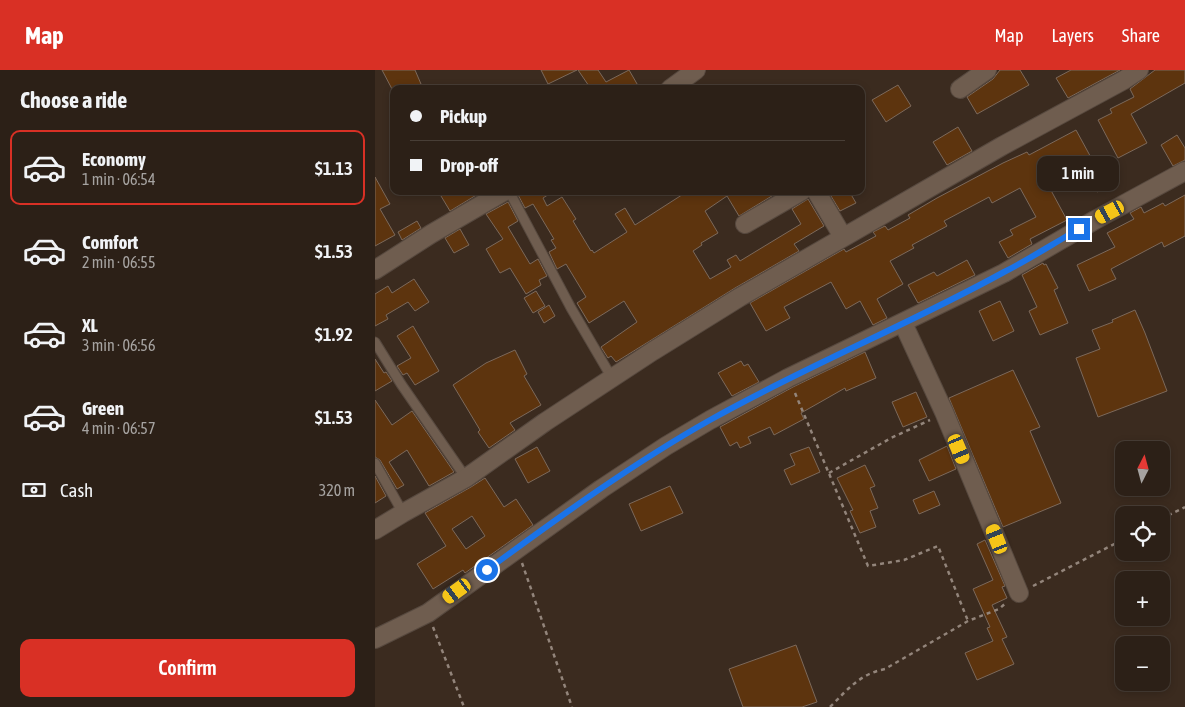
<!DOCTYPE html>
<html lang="en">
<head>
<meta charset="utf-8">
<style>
  :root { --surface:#2c2017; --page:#382d24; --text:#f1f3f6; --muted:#a6a3a1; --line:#483e36; --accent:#d93025 }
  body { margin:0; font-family:"Asap Condensed",sans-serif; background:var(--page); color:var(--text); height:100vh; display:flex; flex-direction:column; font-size:19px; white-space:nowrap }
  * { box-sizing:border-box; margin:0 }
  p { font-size:16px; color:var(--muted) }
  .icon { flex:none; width:28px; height:28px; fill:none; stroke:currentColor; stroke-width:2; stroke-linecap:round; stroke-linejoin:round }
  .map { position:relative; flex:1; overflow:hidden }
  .drawer { display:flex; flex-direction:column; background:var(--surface); width:375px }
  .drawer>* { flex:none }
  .guide { position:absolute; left:15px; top:15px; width:475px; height:110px; border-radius:10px; box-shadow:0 2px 8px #0003,0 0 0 1px var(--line); display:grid; align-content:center; height:110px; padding:0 20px; background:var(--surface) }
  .needle { width:32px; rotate:6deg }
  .fabs { position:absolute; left:740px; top:371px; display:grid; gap:10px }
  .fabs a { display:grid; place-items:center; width:55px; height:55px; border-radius:10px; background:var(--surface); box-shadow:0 2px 8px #0003,0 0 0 1px var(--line); font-size:25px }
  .end { position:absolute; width:22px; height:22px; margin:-11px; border:6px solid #1a73e8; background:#fff; box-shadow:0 0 0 2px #fff }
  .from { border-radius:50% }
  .bubble { position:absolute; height:35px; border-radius:10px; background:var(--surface); box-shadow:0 2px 8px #0003,0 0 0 1px var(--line); font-size:16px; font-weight:600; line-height:35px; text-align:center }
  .car { position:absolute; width:15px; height:30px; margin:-15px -8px; border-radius:6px; box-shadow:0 0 4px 1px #0007; background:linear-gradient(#f5c518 24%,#345 0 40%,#f5c518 0 76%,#345 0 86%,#f5c518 0) }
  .guide b { display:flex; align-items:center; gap:18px; height:48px; font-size:19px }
  .guide b+b { border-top:1px solid var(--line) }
  .guide i { width:12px; height:12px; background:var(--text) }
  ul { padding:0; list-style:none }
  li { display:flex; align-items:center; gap:15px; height:75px; margin:0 10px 8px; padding:0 10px; border:2px solid transparent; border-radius:10px }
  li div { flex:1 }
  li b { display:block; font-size:19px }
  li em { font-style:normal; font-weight:600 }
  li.on { border-color:var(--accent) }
  li>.icon { width:45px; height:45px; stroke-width:1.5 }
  h2 { padding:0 20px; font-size:22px; line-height:60px }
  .pay { display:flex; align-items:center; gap:12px; height:55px; padding:0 20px; font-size:19px }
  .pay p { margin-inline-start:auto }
  .button { display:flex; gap:10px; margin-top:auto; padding:10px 20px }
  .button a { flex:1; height:58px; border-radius:10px; background:var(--accent); color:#fff; font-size:20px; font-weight:600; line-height:58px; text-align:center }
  header { display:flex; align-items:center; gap:30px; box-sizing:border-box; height:70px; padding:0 25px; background:var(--accent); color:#fff }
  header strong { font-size:24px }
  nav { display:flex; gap:28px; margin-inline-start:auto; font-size:18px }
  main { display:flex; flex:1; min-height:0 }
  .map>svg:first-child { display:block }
</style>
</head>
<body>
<header>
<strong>Map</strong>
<nav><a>Map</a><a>Layers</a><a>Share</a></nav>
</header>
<main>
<section class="drawer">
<h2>Choose a ride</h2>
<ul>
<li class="on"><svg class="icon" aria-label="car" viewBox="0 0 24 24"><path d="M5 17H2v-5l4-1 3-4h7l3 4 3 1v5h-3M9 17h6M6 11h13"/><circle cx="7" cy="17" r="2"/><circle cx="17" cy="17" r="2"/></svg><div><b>Economy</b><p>1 min · 06:54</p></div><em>$1.13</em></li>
<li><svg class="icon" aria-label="car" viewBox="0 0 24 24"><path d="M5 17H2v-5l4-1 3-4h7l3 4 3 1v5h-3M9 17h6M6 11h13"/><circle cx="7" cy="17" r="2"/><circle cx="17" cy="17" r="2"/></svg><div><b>Comfort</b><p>2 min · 06:55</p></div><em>$1.53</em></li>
<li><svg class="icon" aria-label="car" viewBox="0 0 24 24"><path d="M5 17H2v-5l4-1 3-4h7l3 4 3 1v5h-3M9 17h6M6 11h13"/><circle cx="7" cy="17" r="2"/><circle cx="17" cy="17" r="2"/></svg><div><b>XL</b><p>3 min · 06:56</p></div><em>$1.92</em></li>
<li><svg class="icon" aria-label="car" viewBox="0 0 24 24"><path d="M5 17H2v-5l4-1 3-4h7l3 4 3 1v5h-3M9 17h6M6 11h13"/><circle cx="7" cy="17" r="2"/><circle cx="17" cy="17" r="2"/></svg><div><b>Green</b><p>4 min · 06:57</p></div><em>$1.53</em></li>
</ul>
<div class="pay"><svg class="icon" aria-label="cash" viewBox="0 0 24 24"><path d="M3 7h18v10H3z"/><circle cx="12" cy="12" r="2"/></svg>Cash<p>320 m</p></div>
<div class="button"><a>Confirm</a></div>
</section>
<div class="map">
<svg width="810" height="637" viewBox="0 0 810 637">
  <rect width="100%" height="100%" fill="#3b2b1f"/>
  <!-- building -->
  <path fill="#5d340e" stroke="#7c695b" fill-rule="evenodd" d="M 7,0 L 40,0 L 46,14 L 37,19 L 17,19 Z
    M 166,0 L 202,0 L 173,14 Z
    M 203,0 L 223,0 L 231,12 L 254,0 L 265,19 L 216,19 Z
    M 625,0 L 645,0 L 654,15 L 602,44 L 592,27 L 618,9 Z
    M 696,0 L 745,0 L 693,28 L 681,8 Z
    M 780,0 L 810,0 L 810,13 L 756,44 L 772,73 L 743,88 L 723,50 L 737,43 L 735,39 L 759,27 L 755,19 Z
    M 523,15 L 536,36 L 511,52 L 497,30 Z
    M 583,57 L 597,81 L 572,95 L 558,72 Z
    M 701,60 L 719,93 L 720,93 L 724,100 L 730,97 L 738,113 L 722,122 L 713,104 L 697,113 L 692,103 L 672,113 L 692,150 L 655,169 L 657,174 L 633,188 L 624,172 L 638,165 L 635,160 L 661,147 L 645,118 L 617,133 L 614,127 L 569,151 L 572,156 L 537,175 L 539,178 L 515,191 L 528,214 L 502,229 L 512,248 L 498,255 L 485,231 L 471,239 L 456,212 L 409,237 L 415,248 L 391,261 L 375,233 L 469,179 L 471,182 L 501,166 L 498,162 L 510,156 L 513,160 L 535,148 L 533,145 L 562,128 L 628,93 L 652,82 L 654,85 Z
    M 802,65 L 810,78 L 810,90 L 798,96 L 786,75 Z
    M 0,107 L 15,134 L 5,139 L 20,165 L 0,176 Z
    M 63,121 L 108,121 L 75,141 Z
    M 141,121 L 179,121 L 168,128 L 172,136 L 187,127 L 201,149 L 198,151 L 216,181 L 217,180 L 219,183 L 252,162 L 240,144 L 250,138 L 260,155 L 313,121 L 405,121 L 364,146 L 352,126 L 330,141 L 343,163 L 326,173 L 327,175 L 318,181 L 335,209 L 356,197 L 352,190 L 361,185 L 365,191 L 426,154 L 417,139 L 433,129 L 449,156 L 419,174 L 424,181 L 360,218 L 241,292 L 236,286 L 233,288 L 226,277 L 262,252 L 249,231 L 214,253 L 202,233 L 211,227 L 191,194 L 182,199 L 174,182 L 181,178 L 176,170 L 179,169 L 158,134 L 150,138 Z
    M 453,121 L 474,121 L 481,133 L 465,141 Z
    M 810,125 L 810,166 L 789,177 L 787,172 L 736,199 L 741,209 L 714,221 L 702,195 L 740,177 L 732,163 L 759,149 L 755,143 L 766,137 L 769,143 L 788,133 L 790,136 Z
    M 133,132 L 143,151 L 133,157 L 155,194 L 163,189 L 172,206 L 164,210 L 166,215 L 151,224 L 135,198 L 125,203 L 111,179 L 128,169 L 111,144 Z
    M 42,151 L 46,158 L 27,170 L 23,162 Z
    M 85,159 L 94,175 L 79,183 L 70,168 Z
    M 592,190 L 600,205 L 543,233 L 533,215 L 559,202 L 562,206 Z
    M 668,193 L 669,195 L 671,194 L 683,218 L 679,220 L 693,253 L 665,265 L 654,241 L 662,237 L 647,205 Z
    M 39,209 L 54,232 L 40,241 L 33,232 L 11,245 L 13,249 L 0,256 L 0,224 L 13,216 L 17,223 Z
    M 161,221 L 170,236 L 158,243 L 149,228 Z
    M 625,231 L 639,261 L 618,271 L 604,241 Z
    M 174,235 L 180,246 L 169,253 L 163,242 Z
    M 760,240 L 770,263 L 792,321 L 723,347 L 701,288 L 725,279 L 717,260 L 738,252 L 737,250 Z
    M 38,256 L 64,301 L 40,315 L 32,303 L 28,305 L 22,296 L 36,288 L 22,266 Z
    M 140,280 L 152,304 L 149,306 L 166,335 L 135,353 L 140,360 L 114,378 L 103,362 L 105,360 L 78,315 L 111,293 Z
    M 490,282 L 501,308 L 471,321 L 470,318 L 449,330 L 426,343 L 429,349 L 399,365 L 395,357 L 373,367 L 376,373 L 365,378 L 362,372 L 355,376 L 345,357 L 418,317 Z
    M 0,289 L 9,303 L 11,302 L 17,311 L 0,321 Z
    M 366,291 L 369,296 L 373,294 L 384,312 L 357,326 L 343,303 Z
    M 638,300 L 665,357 L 655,361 L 686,433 L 628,457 L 574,328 Z
    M 541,322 L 552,347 L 528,357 L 517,332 Z
    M 0,330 L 17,355 L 37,341 L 79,402 L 54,416 L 32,380 L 14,392 L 29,415 L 22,419 L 5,390 L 0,387 Z
    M 572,376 L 581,399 L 554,411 L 544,390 Z
    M 162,377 L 175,401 L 153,413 L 140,389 Z
    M 434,377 L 445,402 L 416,415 L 409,400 L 420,395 L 415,384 Z
    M 490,395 L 500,416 L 495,418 L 503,438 L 495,441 L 501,457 L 485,463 L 475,441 L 478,440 L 462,408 Z
    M 0,406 L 11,426 L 0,433 Z
    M 110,408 L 129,437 L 141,429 L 158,455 L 90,503 L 88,500 L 58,519 L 42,494 L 71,476 L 50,443 L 96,417 ZM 97,446 L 110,466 L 91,479 L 77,459 Z
    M 295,416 L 308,443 L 266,461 L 254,434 Z
    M 559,421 L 565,435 L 544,444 L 538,430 Z
    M 610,470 L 630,516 L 627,517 L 632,528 L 617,535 L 632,567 L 627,569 L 639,594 L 602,610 L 590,583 L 618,571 L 612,558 L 615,557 L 598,519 L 618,510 L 602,474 Z
    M 421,575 L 442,632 L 427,637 L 368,637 L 354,599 Z"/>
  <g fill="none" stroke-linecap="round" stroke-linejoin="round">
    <defs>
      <path id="service" d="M 134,121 L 196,238 L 237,308
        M 0,272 L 26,314 L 91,408
        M 0,393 L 28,443"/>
      <path id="minor" d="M 295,19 L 321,0
        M 585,19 L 612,0
        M 441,121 L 468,167
        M 370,154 L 427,121
        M 0,200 L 56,164 L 130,121
        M 528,253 L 569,342 L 644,523
        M 0,460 L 28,443 L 91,408 L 170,352 L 278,281 L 365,227 L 627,76 L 749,10 L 764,0
        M 0,569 L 53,543 L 226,419 L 291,376 L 335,350 L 413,308 L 629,203 L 720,150 L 810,101"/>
    </defs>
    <!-- service casing -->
    <use href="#service" stroke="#57493f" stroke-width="11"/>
    <!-- minor casing -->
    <use href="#minor" stroke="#57493f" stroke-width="20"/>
    <!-- path -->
    <path stroke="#93857b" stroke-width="2.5" stroke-dasharray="4 4" stroke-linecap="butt" d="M 420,323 L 493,496 L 529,490 L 563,476 L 593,551
      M 454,403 L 516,368 L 555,350
      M 786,449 L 810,437
      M 147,493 L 197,637
      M 658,516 L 749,469
      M 58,557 L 89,637
      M 455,637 C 473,619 485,604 510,599 L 593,551 L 624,539 L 632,532"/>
    <!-- service -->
    <use href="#service" stroke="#6f5d4f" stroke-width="9"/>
    <!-- minor -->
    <use href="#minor" stroke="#6f5d4f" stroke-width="18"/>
  </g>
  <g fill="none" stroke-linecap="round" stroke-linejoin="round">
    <!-- route -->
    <path stroke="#1a73e8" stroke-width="6" d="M 112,500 C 184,447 257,394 335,350 C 431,296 533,255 629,202 C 655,189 679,173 704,159"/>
  </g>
</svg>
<div class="fabs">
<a><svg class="needle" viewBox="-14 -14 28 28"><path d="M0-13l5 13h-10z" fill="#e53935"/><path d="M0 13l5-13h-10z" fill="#a6a3a1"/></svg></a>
<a><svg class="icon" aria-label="locate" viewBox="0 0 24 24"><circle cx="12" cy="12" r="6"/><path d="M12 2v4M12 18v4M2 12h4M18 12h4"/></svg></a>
<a>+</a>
<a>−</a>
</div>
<i class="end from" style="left:112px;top:500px"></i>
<i class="end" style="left:704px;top:159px"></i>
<div class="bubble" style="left:662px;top:86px;width:82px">1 min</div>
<i class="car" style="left:735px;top:142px;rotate:242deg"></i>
<i class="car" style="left:584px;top:379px;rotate:157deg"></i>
<i class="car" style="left:622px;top:469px;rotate:338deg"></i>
<i class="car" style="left:82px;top:521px;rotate:234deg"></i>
<div class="guide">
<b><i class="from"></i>Pickup</b>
<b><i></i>Drop-off</b>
</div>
</div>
</main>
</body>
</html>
